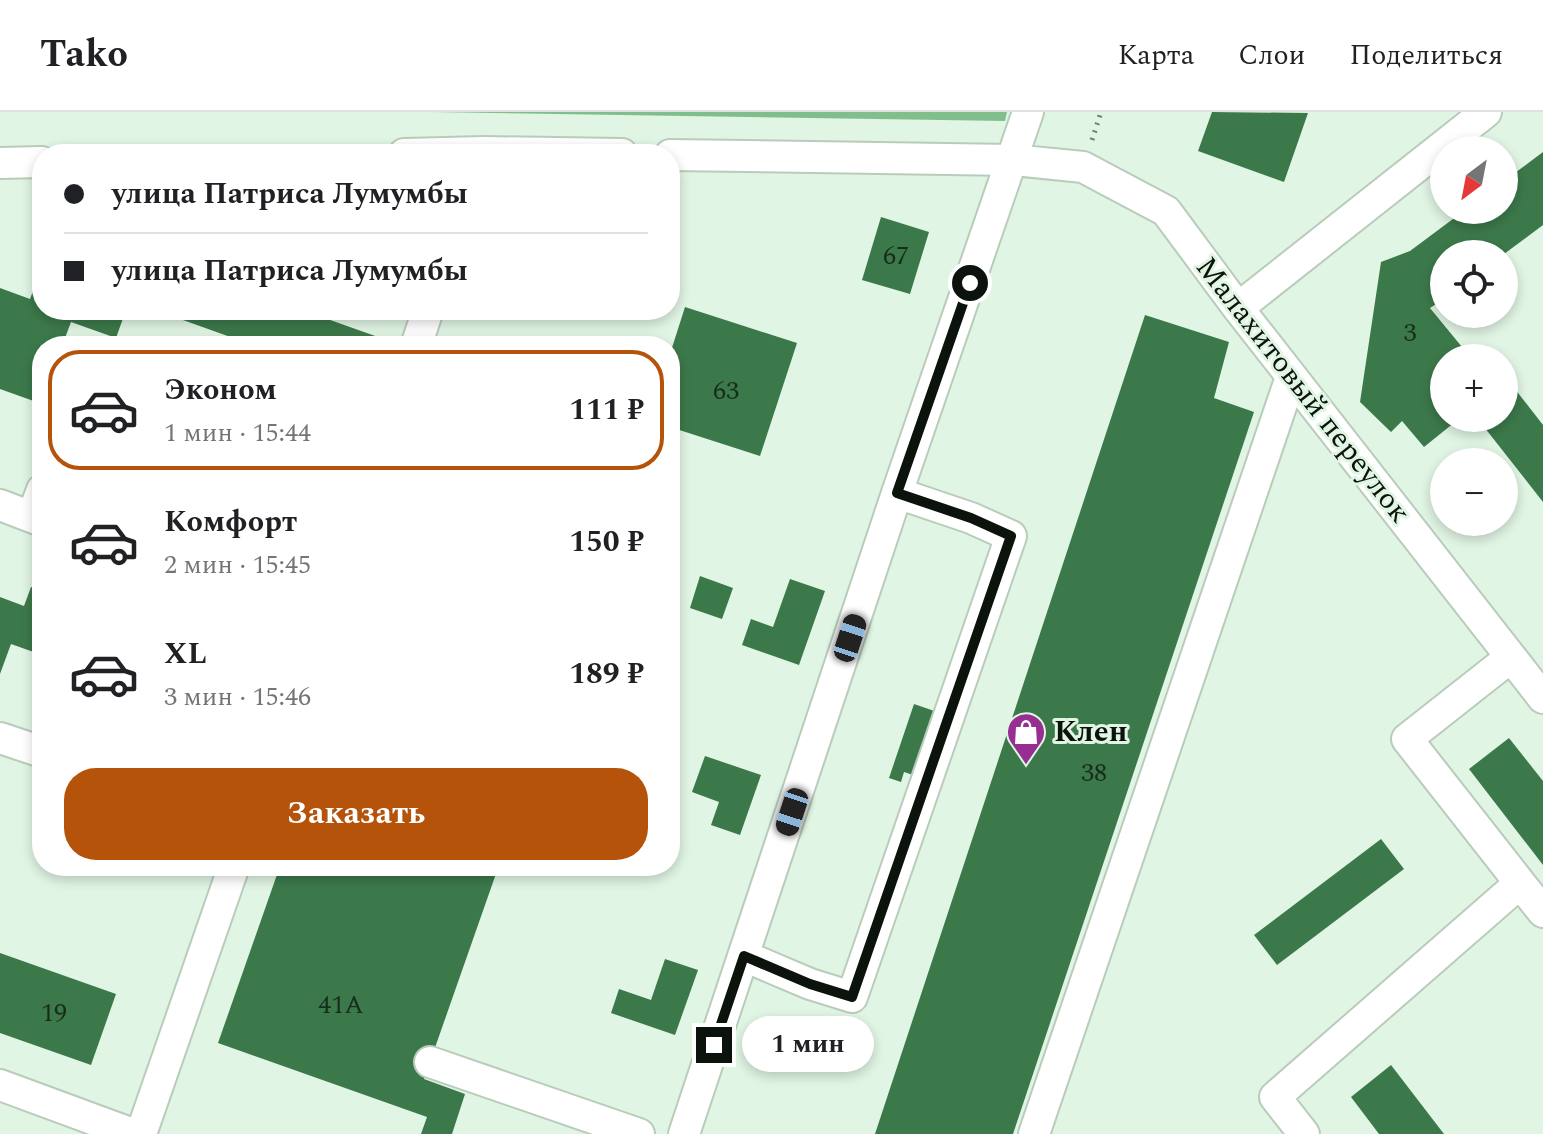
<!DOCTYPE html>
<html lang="ru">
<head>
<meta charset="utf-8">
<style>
  :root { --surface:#fff; --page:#f2f2f2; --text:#202124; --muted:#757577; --line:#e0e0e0; --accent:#b45309 }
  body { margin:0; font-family:Spectral,serif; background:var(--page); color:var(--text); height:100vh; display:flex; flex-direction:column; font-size:30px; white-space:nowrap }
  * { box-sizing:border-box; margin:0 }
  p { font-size:26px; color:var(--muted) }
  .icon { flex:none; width:44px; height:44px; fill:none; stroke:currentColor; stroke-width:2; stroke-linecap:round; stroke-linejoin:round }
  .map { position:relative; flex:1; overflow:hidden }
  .side { position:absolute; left:32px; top:224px; width:648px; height:540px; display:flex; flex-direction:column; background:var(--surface); border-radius:32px; box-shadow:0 4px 12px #0003 }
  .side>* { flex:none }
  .banner { position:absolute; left:32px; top:32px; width:648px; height:176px; border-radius:32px; box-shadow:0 4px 12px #0003; display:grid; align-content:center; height:176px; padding:0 32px; background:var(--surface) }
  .needle { width:52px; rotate:212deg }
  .controls { position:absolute; left:1430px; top:24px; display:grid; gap:16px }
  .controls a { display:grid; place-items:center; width:88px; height:88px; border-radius:50%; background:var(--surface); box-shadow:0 4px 12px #0003; font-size:40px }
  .end { position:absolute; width:36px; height:36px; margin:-18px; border:10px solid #0c130d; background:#fff; box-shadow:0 0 0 4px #fff }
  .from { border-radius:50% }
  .bubble { position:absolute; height:56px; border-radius:28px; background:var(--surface); box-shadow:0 4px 12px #0003; font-size:26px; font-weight:700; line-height:56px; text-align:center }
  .car { position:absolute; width:24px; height:48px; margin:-24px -12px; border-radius:10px; box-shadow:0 0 6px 2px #0007; background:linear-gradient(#222 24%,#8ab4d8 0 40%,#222 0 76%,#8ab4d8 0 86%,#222 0) }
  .banner b { display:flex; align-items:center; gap:28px; height:76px; font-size:30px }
  .banner b+b { border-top:2px solid var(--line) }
  .banner i { width:20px; height:20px; background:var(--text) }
  ul { padding:14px 0 0; list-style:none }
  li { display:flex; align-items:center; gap:24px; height:120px; margin:0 16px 12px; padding:0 16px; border:4px solid transparent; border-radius:32px }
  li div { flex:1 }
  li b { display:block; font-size:30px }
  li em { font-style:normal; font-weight:700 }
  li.current { border-color:var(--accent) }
  li>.icon { width:72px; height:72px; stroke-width:1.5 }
  .cta { display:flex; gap:16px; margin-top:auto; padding:16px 32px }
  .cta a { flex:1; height:92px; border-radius:32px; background:var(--accent); color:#fff; font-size:32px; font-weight:700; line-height:92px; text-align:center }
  header { display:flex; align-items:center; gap:48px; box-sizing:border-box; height:112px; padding:0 40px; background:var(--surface); border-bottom:2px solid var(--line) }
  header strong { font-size:38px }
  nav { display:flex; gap:44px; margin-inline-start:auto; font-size:28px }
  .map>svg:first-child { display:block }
</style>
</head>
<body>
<header>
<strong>Tako</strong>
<nav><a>Карта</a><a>Слои</a><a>Поделиться</a></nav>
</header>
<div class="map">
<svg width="1543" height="1022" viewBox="0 0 1543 1022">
  <rect width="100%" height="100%" fill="#e1f5e4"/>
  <!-- forest -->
  <path fill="#80bf8c" d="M 432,0 L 1007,0 L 1005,9 Z"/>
  <!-- building -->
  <path fill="#3c794a" d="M 1212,0 L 1308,1 L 1284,70 L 1198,39 Z
    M 1543,40 L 1543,113 L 1504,142 L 1444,142 L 1444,187 L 1430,196 L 1471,246 L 1444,246 L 1444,306 L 1460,306 L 1424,335 L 1402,309 L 1391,320 L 1360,290 L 1381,150 L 1410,139 L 1465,98 L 1504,98 L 1504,69 Z
    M 881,105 L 929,120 L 910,182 L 862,168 Z
    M 42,155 L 42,198 L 126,198 L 116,226 L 71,210 L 62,234 L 42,234 L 42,292 L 0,277 L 0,176 L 30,187 Z
    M 685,195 L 797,231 L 760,344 L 670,315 L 670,242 Z
    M 155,198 L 302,198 L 378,225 L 374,234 L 250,234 L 250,232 Z
    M 1145,203 L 1229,230 L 1214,286 L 1254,300 L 1013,1022 L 875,1022 Z
    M 1508,268 L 1543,313 L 1543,390 L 1477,306 L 1504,306 L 1504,271 Z
    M 700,464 L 733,476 L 722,507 L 690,496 Z
    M 790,467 L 825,479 L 799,553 L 742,533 L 751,507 L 773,515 Z
    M 31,475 L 42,478 L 42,543 L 11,532 L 0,562 L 0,485 L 24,494 Z
    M 914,592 L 943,602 L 922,666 L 904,660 L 901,670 L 889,666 Z
    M 1509,626 L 1543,669 L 1543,753 L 1469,657 Z
    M 705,644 L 761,663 L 740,723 L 711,713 L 719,690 L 692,680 Z
    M 1381,727 L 1404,757 L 1277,853 L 1254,823 Z
    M 280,754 L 491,754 L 498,756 L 424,967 L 465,982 L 452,1022 L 421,1022 L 427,1005 L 218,931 Z
    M 0,841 L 116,882 L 91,953 L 0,921 Z
    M 665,847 L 698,858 L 675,923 L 611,901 L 619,877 L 651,888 Z
    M 1391,953 L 1444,1022 L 1379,1022 L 1351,985 Z"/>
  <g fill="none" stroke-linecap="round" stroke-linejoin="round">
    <defs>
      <path id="minor" d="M 404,42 L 484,40 L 622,42
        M 670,43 L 1013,48 L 1083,55 L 1166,99 L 1238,196 L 1543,586
        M 0,51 L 42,50
        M 1238,196 L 1486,0
        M 416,234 L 428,198
        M 0,393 L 42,409
        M 32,405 L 42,378
        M 1511,545 L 1407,627 L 1520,771
        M 0,626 L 42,640
        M 744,844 L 810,872 L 852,885 L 1011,424 L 971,406 L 897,381
        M 430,950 L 639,1022
        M 0,973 L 133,1022
        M 141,1022 L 234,754
        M 684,1022 L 897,381 L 1028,0
        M 1034,1022 L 1291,265
        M 1304,1022 L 1275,985 L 1520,771 L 1543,800"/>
    </defs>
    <!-- minor casing -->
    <use href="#minor" stroke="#b9ccbb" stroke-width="34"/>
    <!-- path -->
    <path stroke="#758377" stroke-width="5" stroke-dasharray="2 6" stroke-linecap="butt" d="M 1092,28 L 1101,0"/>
    <!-- minor -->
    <use href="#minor" stroke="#fff" stroke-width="30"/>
  </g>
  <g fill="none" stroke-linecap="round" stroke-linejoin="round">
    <!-- route -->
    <path stroke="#0c130d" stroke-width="10" d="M 714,933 L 744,844 L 810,872 L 852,885 L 1011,424 L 971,406 L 897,381 L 970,171"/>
  </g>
  <!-- icons -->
  <defs>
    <symbol id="shop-pin" viewBox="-11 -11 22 30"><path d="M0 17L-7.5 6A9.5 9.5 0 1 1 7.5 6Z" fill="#972f93" stroke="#e1f5e4"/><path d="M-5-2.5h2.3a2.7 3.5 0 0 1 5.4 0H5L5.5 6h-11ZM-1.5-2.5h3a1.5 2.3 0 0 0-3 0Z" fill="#fff"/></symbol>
  </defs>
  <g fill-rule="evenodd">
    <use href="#shop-pin" x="1004" y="598" width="44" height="60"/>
  </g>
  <g text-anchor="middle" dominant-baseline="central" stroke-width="6" stroke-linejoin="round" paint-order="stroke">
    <!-- number labels -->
    <g font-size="26" fill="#182c1c">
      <text x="896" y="144">67</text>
      <text x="1410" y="221">3</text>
      <text x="726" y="279">63</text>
      <text x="1094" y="661">38</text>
      <text x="341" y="893">41А</text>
      <text x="54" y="901">19</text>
    </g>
    <!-- street labels -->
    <g font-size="30" fill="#0c130d" stroke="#e1f5e4">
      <text transform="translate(1303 278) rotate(52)">Малахитовый переулок</text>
    </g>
    <!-- poi labels -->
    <g font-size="30" font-weight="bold" fill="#0c130d" stroke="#e1f5e4" text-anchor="start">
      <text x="1054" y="620">Клен</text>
    </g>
  </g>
</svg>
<div class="controls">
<a><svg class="needle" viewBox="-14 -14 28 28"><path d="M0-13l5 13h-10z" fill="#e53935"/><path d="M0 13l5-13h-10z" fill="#757577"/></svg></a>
<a><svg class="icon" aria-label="locate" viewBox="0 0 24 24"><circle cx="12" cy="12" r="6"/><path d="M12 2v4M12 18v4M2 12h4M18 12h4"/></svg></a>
<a>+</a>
<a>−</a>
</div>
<i class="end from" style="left:970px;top:171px"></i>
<i class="end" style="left:714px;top:933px"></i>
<div class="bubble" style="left:742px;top:904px;width:132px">1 мин</div>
<i class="car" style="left:850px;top:526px;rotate:18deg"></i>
<i class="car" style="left:792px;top:700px;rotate:198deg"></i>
<div class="banner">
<b><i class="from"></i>улица Патриса Лумумбы</b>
<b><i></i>улица Патриса Лумумбы</b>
</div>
<section class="side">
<ul>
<li class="current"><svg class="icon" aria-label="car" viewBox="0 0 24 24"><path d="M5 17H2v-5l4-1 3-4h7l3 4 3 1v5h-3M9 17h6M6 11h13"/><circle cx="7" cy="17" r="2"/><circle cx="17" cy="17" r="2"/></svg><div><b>Эконом</b><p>1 мин · 15:44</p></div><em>111 ₽</em></li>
<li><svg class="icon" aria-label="car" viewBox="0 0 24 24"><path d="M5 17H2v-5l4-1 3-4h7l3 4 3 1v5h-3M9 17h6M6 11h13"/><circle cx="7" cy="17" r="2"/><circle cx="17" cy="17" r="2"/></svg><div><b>Комфорт</b><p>2 мин · 15:45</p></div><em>150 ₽</em></li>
<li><svg class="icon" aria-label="car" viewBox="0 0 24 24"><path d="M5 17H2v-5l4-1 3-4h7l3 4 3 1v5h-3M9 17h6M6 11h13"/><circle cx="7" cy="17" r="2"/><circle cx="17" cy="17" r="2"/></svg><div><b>XL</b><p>3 мин · 15:46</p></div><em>189 ₽</em></li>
</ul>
<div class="cta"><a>Заказать</a></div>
</section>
</div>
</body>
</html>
